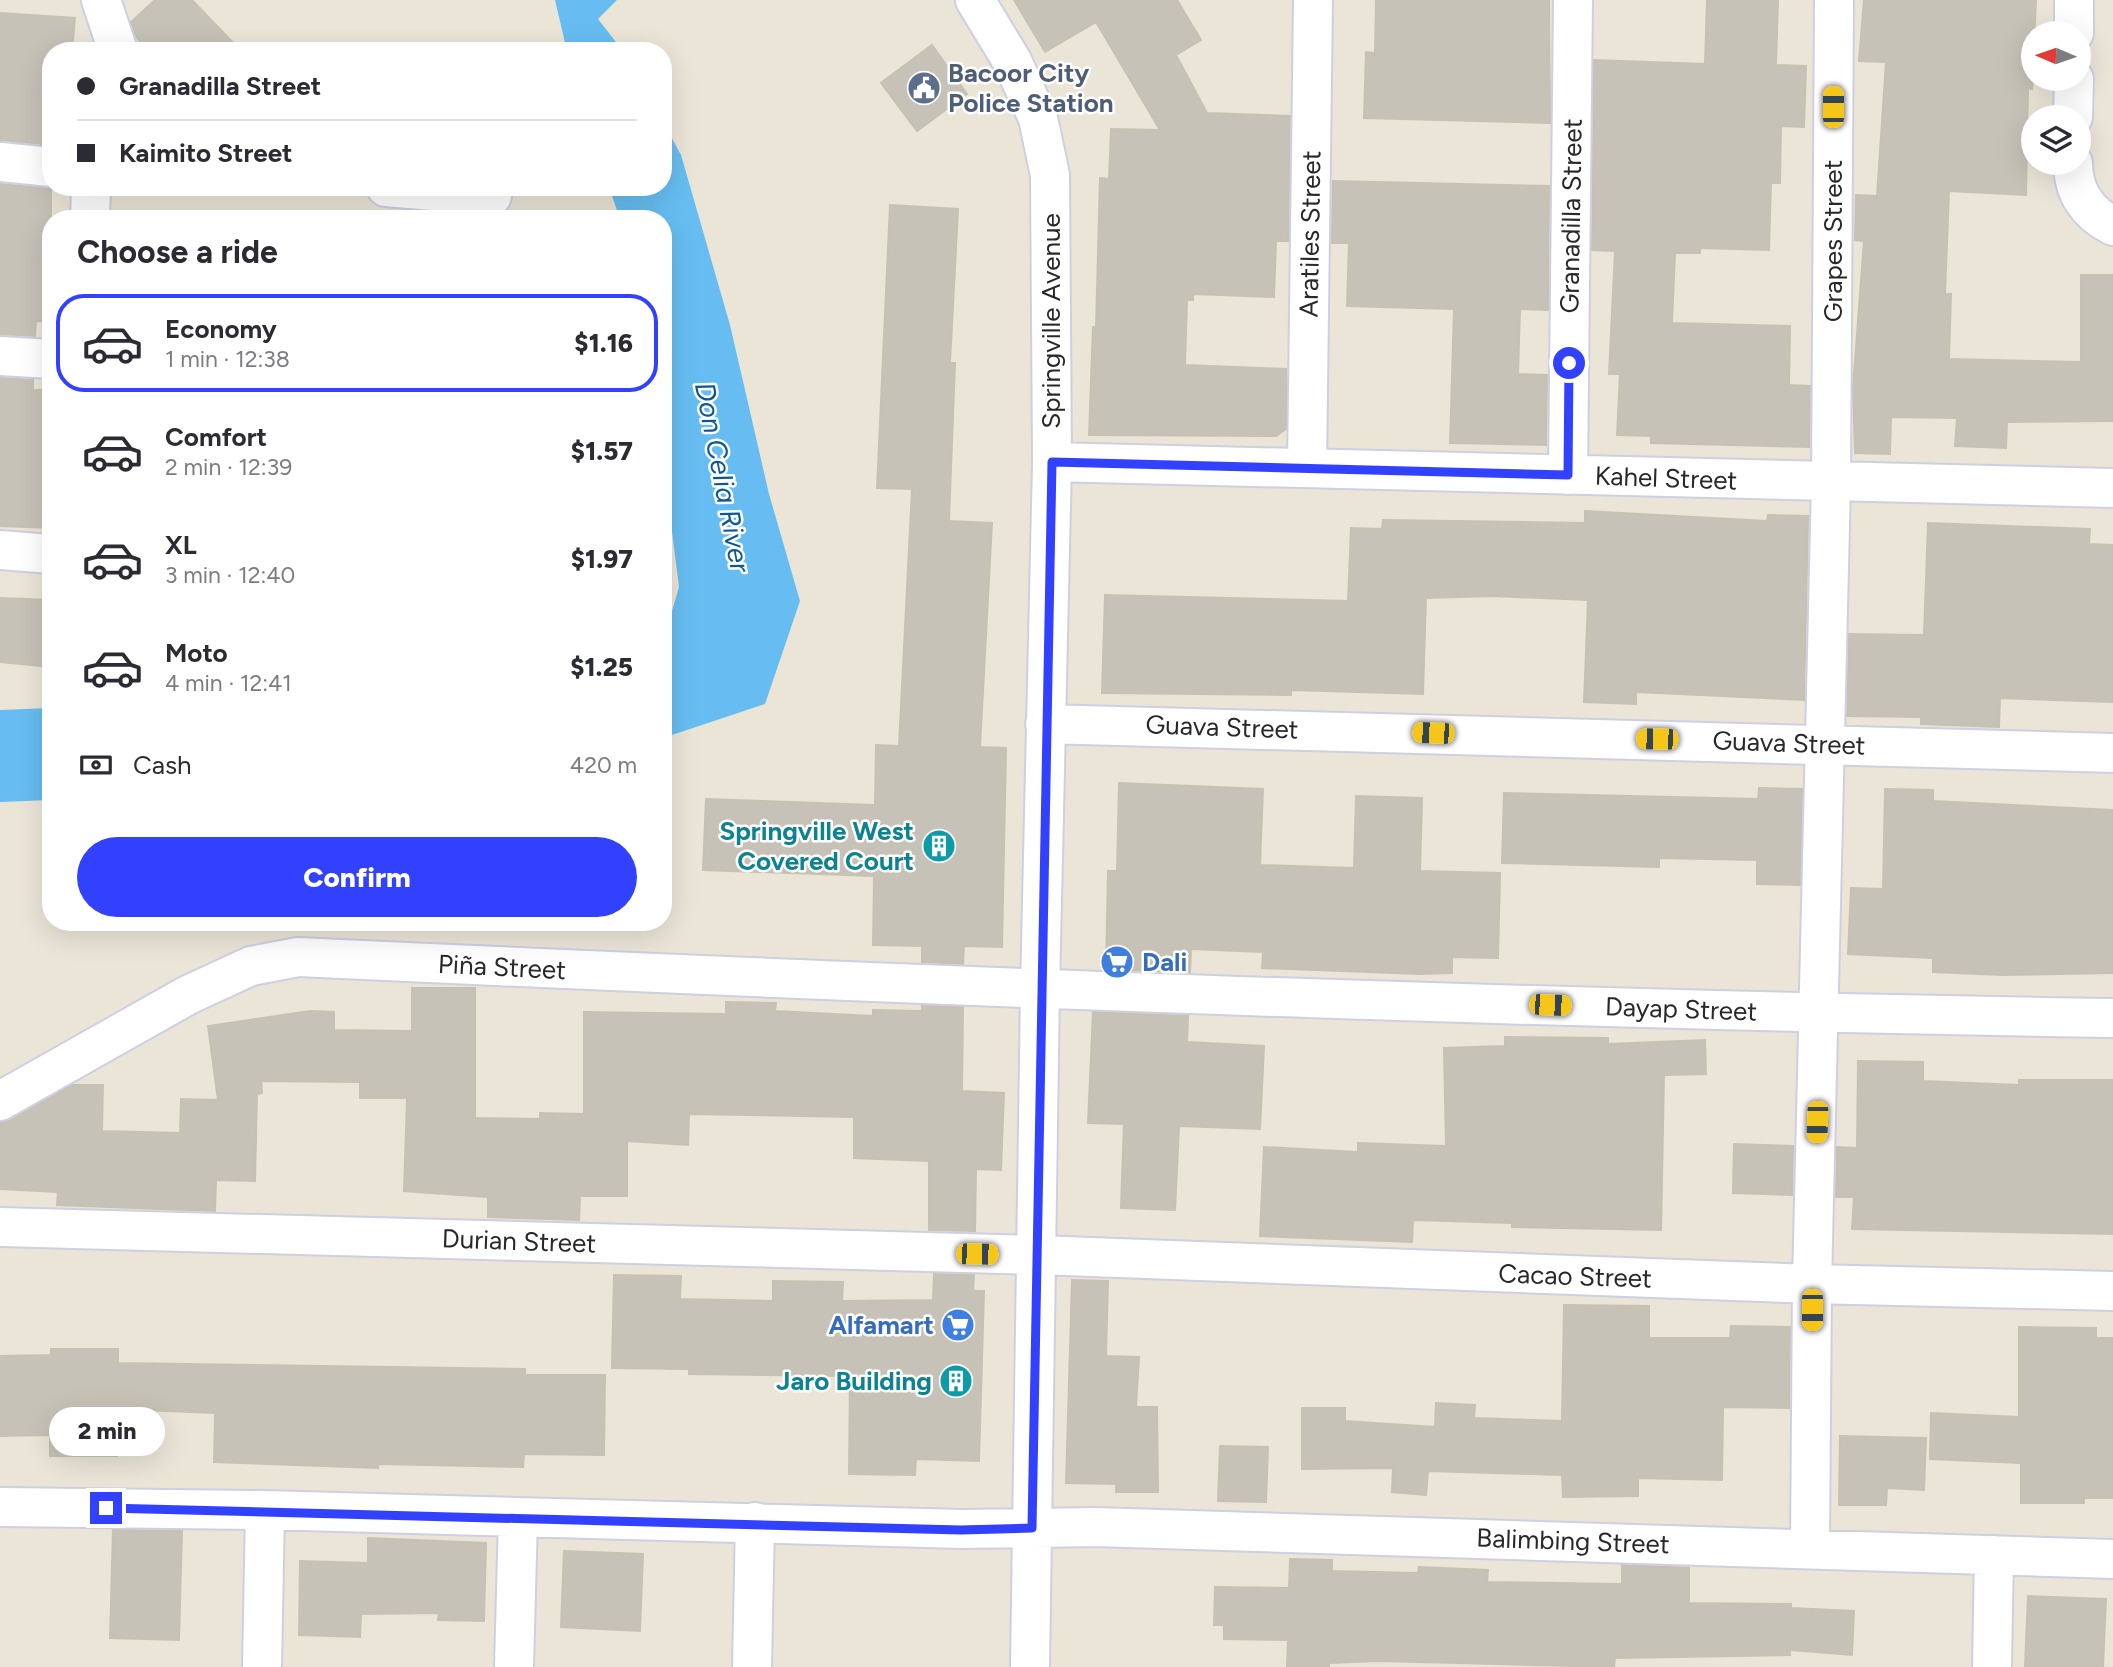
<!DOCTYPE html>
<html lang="en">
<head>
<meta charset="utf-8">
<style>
  :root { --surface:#fff; --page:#f7f7f7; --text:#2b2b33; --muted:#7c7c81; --line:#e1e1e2; --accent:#3241fe }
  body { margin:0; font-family:Figtree,sans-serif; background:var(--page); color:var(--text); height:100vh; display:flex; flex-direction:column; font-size:26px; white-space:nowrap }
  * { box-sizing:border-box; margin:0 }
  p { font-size:23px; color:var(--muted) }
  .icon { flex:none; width:38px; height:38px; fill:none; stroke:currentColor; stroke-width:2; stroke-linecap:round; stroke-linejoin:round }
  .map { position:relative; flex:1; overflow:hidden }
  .drawer { position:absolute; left:42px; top:210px; width:630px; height:721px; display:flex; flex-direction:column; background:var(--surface); border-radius:28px; box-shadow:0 7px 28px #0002 }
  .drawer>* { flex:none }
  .top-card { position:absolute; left:42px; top:42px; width:630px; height:154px; border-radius:28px; box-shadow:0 7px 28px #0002; display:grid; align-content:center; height:154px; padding:0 35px; background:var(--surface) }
  .needle { width:46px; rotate:272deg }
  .tools { position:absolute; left:2021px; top:21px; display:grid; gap:14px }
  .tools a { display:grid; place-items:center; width:70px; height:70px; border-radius:50%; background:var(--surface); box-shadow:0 7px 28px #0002; font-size:35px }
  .end { position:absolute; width:32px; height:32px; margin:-16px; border:9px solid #3241fe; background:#fff; box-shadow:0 0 0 4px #fff }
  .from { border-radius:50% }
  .bubble { position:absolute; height:49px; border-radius:24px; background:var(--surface); box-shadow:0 7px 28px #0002; font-size:23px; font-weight:800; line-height:49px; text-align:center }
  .car { position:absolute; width:21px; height:42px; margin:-21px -10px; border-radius:9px; box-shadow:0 0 5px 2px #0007; background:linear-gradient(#f5c518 24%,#345 0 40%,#f5c518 0 76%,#345 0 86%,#f5c518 0) }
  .top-card b { display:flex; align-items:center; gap:24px; height:66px; font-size:26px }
  .top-card b+b { border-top:2px solid var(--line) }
  .top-card i { width:18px; height:18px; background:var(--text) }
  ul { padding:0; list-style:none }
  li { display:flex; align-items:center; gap:21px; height:98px; margin:0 14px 10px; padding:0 21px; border:4px solid transparent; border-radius:28px }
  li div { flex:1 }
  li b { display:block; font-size:26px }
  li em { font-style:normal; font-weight:800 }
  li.active { border-color:var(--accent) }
  li>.icon { width:63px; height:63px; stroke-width:1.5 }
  h2 { padding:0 35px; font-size:32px; line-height:84px }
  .pay { display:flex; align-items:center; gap:18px; height:77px; padding:0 35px; font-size:26px }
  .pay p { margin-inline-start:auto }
  .button { display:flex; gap:14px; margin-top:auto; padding:14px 35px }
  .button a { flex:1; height:80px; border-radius:42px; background:var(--accent); color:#fff; font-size:28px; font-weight:800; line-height:80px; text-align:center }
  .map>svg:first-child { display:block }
</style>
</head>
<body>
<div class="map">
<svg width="2113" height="1667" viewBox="0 0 2113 1667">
  <rect width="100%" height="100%" fill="#ebe5d8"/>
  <!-- water -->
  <path fill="#67bdf1" d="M 555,0 L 617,0 L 598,19 L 623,51 L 567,51 Z
    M 663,122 L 681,155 L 730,325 L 769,494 L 800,601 L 765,704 L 663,738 L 663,642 L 679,587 L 663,460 L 663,219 L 620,219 L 609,187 L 663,187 Z
    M 51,708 L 51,800 L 0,802 L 0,710 Z"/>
  <!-- building -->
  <path fill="#c6c2b8" stroke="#c6c1b2" stroke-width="2" d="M 155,0 L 192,0 L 241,51 L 149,51 L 137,38 L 131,22 Z
    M 1014,0 L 1177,0 L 1201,40 L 1176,55 L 1207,113 L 1290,116 L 1288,241 L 1276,241 L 1274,297 L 1193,294 L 1193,300 L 1187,300 L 1185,365 L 1286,369 L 1286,429 L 1276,436 L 1089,435 L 1093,327 L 1096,327 L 1100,178 L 1109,179 L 1111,129 L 1160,130 L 1096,22 L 1045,52 Z
    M 1376,0 L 1549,0 L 1550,123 L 1364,118 L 1366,52 L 1375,53 Z
    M 1707,0 L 1778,0 L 1776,65 L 1806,66 L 1804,127 L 1781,126 L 1780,183 L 1771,183 L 1769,250 L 1700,248 L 1700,253 L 1675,253 L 1672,323 L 1790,326 L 1789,385 L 1810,386 L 1809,447 L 1651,443 L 1651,436 L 1617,435 L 1620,374 L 1609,374 L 1615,251 L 1592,250 L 1594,60 L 1705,64 Z
    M 1864,0 L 2036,0 L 2032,89 L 2028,88 L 2026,195 L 1949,191 L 1945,294 L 1951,294 L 1949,359 L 2081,362 L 2081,275 L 2113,275 L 2113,421 L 2007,422 L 2006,448 L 1955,446 L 1957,418 L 1891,417 L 1890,454 L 1855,453 L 1853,387 L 1864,241 L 1855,240 L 1856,195 L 1877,196 L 1886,62 L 1859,61 Z
    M 0,13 L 75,18 L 72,51 L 51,51 L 51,145 L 0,140 Z
    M 932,45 L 967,94 L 917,131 L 881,83 Z
    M 1333,181 L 1549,186 L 1548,310 L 1520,309 L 1518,374 L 1547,375 L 1546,445 L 1450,443 L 1454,309 L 1347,306 L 1349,243 L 1332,243 Z
    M 0,184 L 51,189 L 51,322 L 36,321 L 35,336 L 0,334 Z
    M 890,205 L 958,209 L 950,363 L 955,363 L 949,521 L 992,523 L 980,747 L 1006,748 L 1002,947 L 964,946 L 963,964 L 922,962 L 922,946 L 873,945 L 874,876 L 703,870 L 706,799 L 875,805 L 876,745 L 899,746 L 912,489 L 877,488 Z
    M 0,378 L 33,380 L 33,390 L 51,390 L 51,528 L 0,526 Z
    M 1585,511 L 1767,521 L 1768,515 L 1808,516 L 1804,700 L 1636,692 L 1636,704 L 1584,702 L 1588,600 L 1493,596 L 1426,598 L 1423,694 L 1291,690 L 1291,695 L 1102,693 L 1105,595 L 1348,601 L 1351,528 L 1382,529 L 1383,520 L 1585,523 Z
    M 1928,523 L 2090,529 L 2089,544 L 2113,545 L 2113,702 L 2000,698 L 1999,727 L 1921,724 L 1921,717 L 1847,716 L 1849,634 L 1924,635 Z
    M 0,598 L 51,600 L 51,667 L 0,662 Z
    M 1119,783 L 1263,789 L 1260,865 L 1354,868 L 1356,796 L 1422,798 L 1420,871 L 1500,873 L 1498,958 L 1452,957 L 1452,973 L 1420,974 L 1262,968 L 1263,952 L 1191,949 L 1190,972 L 1106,969 L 1108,871 L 1117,871 Z
    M 1759,788 L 1802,789 L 1800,885 L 1757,884 L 1757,860 L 1659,858 L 1659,867 L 1502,863 L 1504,793 L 1758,799 Z
    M 1885,789 L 1933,790 L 1933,801 L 2113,810 L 2113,973 L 2003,975 L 1933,972 L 1933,958 L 1848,954 L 1851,888 L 1883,889 Z
    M 412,988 L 475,988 L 475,1118 L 540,1119 L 540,1113 L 584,1114 L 584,1012 L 726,1014 L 726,1002 L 776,1003 L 775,1011 L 873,1016 L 873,1010 L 922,1011 L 922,1006 L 963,1007 L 962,1091 L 1004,1093 L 1001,1170 L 976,1169 L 975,1231 L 929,1230 L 929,1161 L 854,1158 L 854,1117 L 689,1114 L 688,1145 L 627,1141 L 627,1196 L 580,1196 L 579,1220 L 488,1217 L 488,1197 L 404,1191 L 407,1098 L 360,1098 L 360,1082 L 261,1081 L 262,1093 L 257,1094 L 255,1181 L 216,1180 L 215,1211 L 57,1205 L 58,1192 L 0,1189 L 0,1123 L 11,1120 L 72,1085 L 103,1085 L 102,1131 L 180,1133 L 181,1099 L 218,1100 L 208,1026 L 310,1011 L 334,1012 L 334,1030 L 412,1031 Z
    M 1093,1012 L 1188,1016 L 1187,1042 L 1264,1046 L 1260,1129 L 1179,1126 L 1175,1210 L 1121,1208 L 1124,1124 L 1088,1123 Z
    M 1505,1037 L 1608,1038 L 1608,1044 L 1705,1040 L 1706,1074 L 1664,1075 L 1661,1230 L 1512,1227 L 1512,1223 L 1413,1220 L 1412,1242 L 1260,1236 L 1264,1147 L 1358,1152 L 1358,1143 L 1446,1146 L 1444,1048 L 1505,1046 Z
    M 1858,1061 L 1923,1062 L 1923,1081 L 2019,1085 L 2019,1080 L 2113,1080 L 2113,1234 L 1852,1229 L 1854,1197 L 1836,1197 L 1837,1147 L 1857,1148 Z
    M 1734,1144 L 1793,1146 L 1792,1195 L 1733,1193 Z
    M 934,1274 L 974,1275 L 973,1291 L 984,1291 L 979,1461 L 916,1459 L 915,1475 L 849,1474 L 850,1376 L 689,1374 L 689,1369 L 612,1368 L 614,1275 L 681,1276 L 680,1299 L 773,1301 L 773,1281 L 843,1282 L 842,1301 L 933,1300 Z
    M 1072,1280 L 1108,1281 L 1106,1356 L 1139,1357 L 1136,1407 L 1157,1407 L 1158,1492 L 1116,1492 L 1116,1484 L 1066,1483 Z
    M 1564,1305 L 1649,1306 L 1649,1338 L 1730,1338 L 1731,1326 L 1790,1327 L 1789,1408 L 1723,1407 L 1722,1480 L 1638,1478 L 1638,1496 L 1563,1497 L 1562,1475 L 1428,1471 L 1426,1495 L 1392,1492 L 1393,1468 L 1302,1469 L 1302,1408 L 1345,1408 L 1345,1421 L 1435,1427 L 1436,1403 L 1475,1405 L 1474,1418 L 1562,1421 Z
    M 2019,1327 L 2096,1328 L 2096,1338 L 2113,1338 L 2113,1498 L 2084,1498 L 2084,1503 L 2021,1503 L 2021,1463 L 1930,1459 L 1931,1413 L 2019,1417 Z
    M 51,1349 L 118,1349 L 118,1363 L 525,1369 L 525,1375 L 605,1375 L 604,1455 L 524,1454 L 523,1467 L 378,1464 L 378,1468 L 214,1462 L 215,1413 L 117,1409 L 117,1456 L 50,1456 L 50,1435 L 0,1436 L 0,1356 L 51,1355 Z
    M 1840,1436 L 1926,1438 L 1924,1490 L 1887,1488 L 1886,1505 L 1839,1505 Z
    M 1220,1446 L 1268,1447 L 1266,1502 L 1218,1501 Z
    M 113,1530 L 182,1531 L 179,1640 L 110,1638 Z
    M 368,1538 L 486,1543 L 484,1621 L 438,1620 L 439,1613 L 361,1614 L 360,1637 L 299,1635 L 300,1561 L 368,1563 Z
    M 564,1551 L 643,1554 L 640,1631 L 561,1627 Z
    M 1290,1559 L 1332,1560 L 1332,1571 L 1418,1573 L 1419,1567 L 1488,1570 L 1487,1582 L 1622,1584 L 1622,1565 L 1689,1568 L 1689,1603 L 1791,1604 L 1791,1608 L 1854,1611 L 1852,1655 L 1790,1650 L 1790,1655 L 1615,1658 L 1614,1667 L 1378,1661 L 1329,1663 L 1329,1667 L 1287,1666 L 1288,1640 L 1224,1639 L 1224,1625 L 1214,1625 L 1215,1587 L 1289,1588 Z
    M 2028,1596 L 2106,1599 L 2103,1667 L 2025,1666 Z"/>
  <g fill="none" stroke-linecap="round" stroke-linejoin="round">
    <defs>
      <path id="minor" d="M 101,0 L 118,51
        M 975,0 L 1012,61 L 1038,118 L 1050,175 L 1052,462 L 1040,989 L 1030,1667
        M 2074,33 L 2074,0
        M 2073,117 L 2074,79
        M 0,162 L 51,167
        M 2073,163 C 2073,192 2087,213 2113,226
        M 386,187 L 492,196
        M 90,219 L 91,187
        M 0,356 L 51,359
        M 1052,462 L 2113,488
        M 1307,468 L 1313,0
        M 1568,475 L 1573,0
        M 0,550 L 51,554
        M 1045,724 L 2113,753
        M 0,1101 L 188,995 L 251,966 L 298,957 C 903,985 1508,1009 2113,1018
        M 0,1227 L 1038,1255 L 1812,1284 L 2113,1291
        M 0,1507 L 265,1510 L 961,1529 L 1095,1527 L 2113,1559
        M 1810,1547 L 1812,1284 L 1831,483 L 1834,0
        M 262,1667 L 265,1510
        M 514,1667 L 518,1517
        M 752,1667 L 755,1522
        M 1992,1667 L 1994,1555"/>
    </defs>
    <!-- minor casing -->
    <use href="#minor" stroke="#cecfe1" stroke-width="42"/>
    <!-- minor -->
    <use href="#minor" stroke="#fff" stroke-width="38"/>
  </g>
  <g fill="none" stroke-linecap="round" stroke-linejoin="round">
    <!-- route -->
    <path stroke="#3241fe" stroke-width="9" d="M 106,1508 L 961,1530 L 1032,1528 L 1052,462 L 1568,475 L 1569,363"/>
  </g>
  <!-- icons -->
  <defs>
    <symbol id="civic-disc" viewBox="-11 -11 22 22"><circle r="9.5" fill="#5c6f8a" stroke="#fff"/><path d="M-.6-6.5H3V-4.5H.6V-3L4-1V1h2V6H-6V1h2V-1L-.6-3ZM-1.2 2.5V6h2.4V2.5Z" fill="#fff"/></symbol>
    <symbol id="building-disc" viewBox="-11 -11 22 22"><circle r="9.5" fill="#0f9aa8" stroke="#fff"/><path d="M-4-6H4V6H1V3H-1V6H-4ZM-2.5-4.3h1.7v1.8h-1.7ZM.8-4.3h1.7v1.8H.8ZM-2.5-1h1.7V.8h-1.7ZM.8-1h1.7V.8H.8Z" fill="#fff"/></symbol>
    <symbol id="supermarket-disc" viewBox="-11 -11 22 22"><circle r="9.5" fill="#3f7fe0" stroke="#fff"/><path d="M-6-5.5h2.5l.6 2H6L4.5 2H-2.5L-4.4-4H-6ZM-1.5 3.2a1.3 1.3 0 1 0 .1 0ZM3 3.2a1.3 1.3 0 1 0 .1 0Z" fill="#fff"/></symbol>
  </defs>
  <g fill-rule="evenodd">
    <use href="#civic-disc" x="905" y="69" width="38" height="38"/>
    <use href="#building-disc" x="920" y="827" width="38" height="38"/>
    <use href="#supermarket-disc" x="1098" y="943" width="38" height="38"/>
    <use href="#supermarket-disc" x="939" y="1306" width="38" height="38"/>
    <use href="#building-disc" x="937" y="1362" width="38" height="38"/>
  </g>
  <g text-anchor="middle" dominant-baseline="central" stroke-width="5" stroke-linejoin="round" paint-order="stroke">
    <!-- service labels -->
    <g font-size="26" font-weight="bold" fill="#4e5e75" stroke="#fff" text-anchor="start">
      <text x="948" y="73">Bacoor City<tspan x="948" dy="30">Police Station</tspan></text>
    </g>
    <!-- street labels -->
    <g font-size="26" fill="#282828" stroke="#fff">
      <text transform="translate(1571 216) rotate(-89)">Granadilla Street</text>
      <text transform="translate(1310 234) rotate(-89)">Aratiles Street</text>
      <text transform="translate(1833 241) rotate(-90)">Grapes Street</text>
      <text transform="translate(1051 321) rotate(-90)">Springville Avenue</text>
      <text transform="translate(1666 478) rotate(2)">Kahel Street</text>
      <text transform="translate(1222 727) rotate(2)">Guava Street</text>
      <text transform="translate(1789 743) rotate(2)">Guava Street</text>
      <text transform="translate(502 967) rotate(3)">Piña Street</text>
      <text transform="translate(1681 1009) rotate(2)">Dayap Street</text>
      <text transform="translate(519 1241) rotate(2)">Durian Street</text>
      <text transform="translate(1575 1276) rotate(2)">Cacao Street</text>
      <text transform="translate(1573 1541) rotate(2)">Balimbing Street</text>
    </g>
    <!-- culture labels -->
    <g font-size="26" font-weight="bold" fill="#0d838f" stroke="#fff" text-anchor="end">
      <text x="914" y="831">Springville West<tspan x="914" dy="30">Covered Court</tspan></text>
      <text x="932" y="1381">Jaro Building</text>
    </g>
    <!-- shop labels -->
    <g font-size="26" font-weight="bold" fill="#366cbe" stroke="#fff" text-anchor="start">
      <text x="1142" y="962">Dali</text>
      <text x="934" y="1325" text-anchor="end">Alfamart</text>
    </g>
    <!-- water labels -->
    <g font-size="28" font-style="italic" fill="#0a589a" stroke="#fff">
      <text transform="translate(723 477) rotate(79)">Don Celia River</text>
    </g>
  </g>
</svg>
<div class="tools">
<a><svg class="needle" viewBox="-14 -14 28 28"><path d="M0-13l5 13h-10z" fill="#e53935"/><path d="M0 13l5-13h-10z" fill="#7c7c81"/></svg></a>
<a><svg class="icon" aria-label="layers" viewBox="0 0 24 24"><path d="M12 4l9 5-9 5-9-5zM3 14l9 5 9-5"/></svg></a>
</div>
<i class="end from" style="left:1569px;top:363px"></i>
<i class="end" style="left:106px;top:1508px"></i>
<div class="bubble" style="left:49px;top:1407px;width:116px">2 min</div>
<i class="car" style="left:1833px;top:107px;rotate:0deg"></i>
<i class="car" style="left:1433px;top:733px;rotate:272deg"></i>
<i class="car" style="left:1657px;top:739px;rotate:271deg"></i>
<i class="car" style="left:1550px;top:1005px;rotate:92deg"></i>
<i class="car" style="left:1817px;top:1122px;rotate:182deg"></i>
<i class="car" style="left:977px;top:1254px;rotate:91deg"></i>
<i class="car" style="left:1812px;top:1310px;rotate:180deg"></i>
<div class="top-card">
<b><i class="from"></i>Granadilla Street</b>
<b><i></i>Kaimito Street</b>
</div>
<section class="drawer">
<h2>Choose a ride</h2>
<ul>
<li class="active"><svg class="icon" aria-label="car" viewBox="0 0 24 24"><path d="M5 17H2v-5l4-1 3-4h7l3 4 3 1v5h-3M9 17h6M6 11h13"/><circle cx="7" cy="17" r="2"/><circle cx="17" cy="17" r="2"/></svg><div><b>Economy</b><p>1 min · 12:38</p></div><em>$1.16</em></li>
<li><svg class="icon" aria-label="car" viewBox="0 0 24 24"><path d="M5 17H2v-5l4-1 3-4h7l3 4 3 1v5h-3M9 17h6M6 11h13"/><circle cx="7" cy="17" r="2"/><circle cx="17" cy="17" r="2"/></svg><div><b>Comfort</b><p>2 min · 12:39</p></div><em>$1.57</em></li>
<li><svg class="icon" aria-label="car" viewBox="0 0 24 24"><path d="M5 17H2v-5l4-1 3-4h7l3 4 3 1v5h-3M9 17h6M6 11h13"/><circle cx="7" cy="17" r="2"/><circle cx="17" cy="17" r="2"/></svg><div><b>XL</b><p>3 min · 12:40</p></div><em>$1.97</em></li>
<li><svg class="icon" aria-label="car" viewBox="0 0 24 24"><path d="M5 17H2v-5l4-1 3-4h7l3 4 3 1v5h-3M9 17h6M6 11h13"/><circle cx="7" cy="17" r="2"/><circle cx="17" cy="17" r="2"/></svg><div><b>Moto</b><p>4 min · 12:41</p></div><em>$1.25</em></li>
</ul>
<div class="pay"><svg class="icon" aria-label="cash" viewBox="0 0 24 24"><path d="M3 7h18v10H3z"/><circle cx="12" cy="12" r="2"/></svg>Cash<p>420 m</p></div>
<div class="button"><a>Confirm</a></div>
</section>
</div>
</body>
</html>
